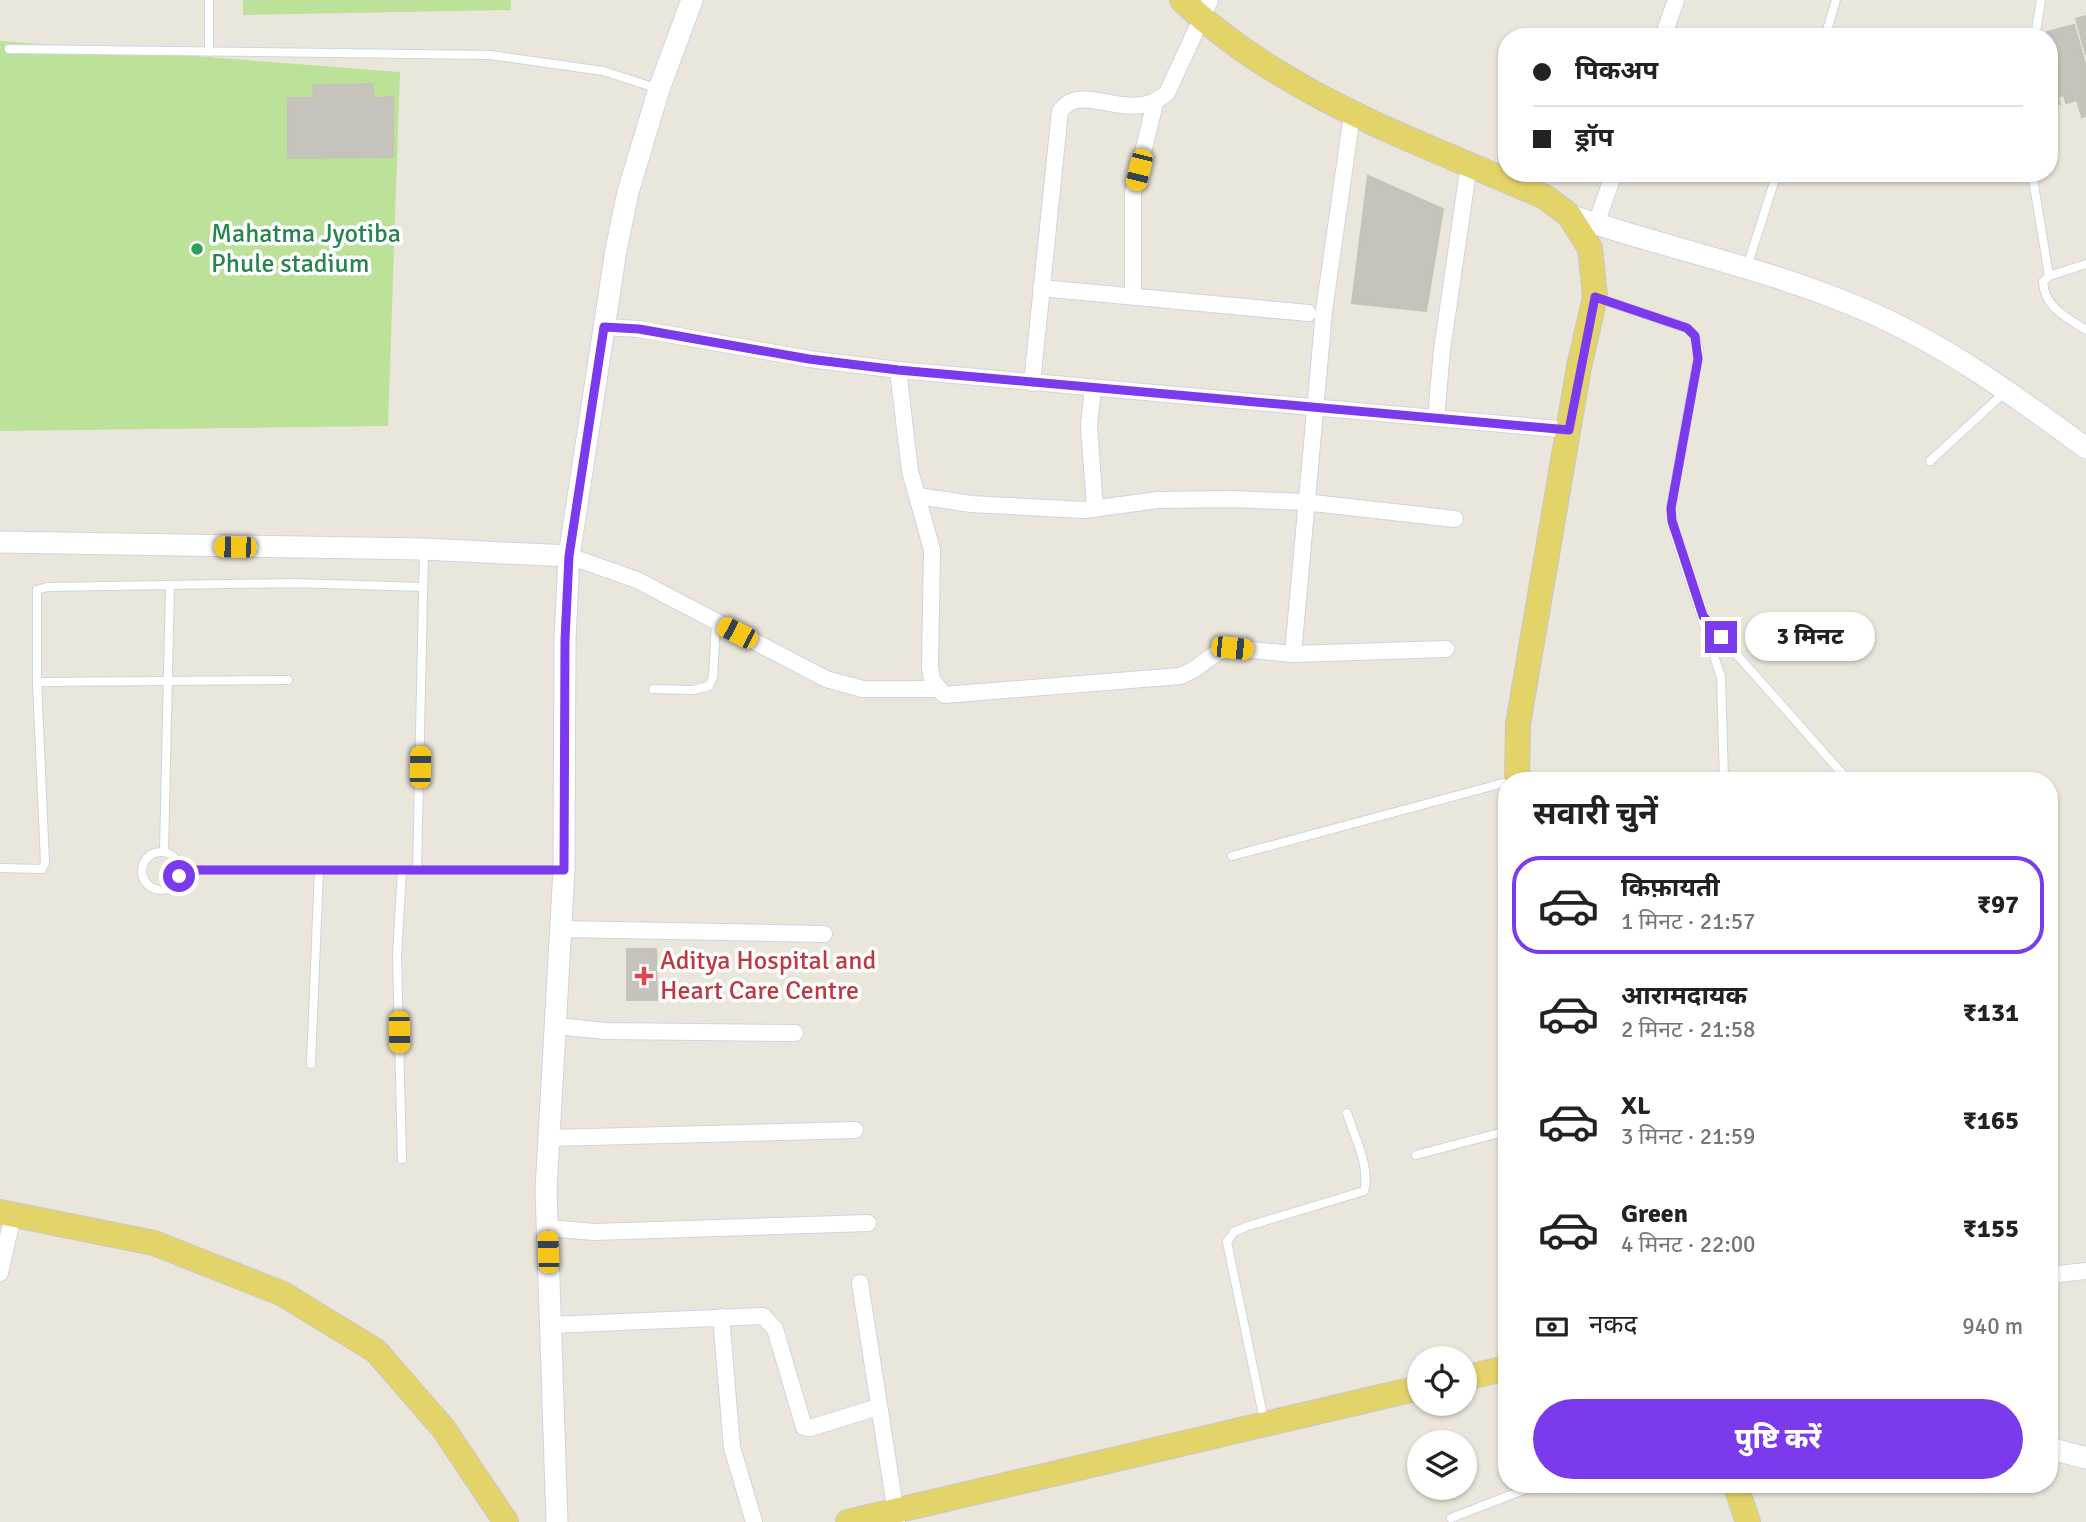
<!DOCTYPE html>
<html lang="hi">
<head>
<meta charset="utf-8">
<style>
  :root { --surface:#fff; --page:#f6f6f6; --text:#222; --muted:#767676; --line:#e0e0e0; --accent:#7c3aed }
  body { margin:0; font-family:Signika,"Noto Sans Devanagari",sans-serif; background:var(--page); color:var(--text); height:100vh; display:flex; flex-direction:column; font-size:26px; white-space:nowrap }
  * { box-sizing:border-box; margin:0 }
  p { font-size:23px; color:var(--muted) }
  .icon { flex:none; width:38px; height:38px; fill:none; stroke:currentColor; stroke-width:2; stroke-linecap:round; stroke-linejoin:round }
  .map { position:relative; flex:1; overflow:hidden }
  .side { position:absolute; left:1498px; top:772px; width:560px; height:721px; display:flex; flex-direction:column; background:var(--surface); border-radius:28px; box-shadow:0 2px 5px #0004 }
  .side>* { flex:none }
  .hud { position:absolute; left:1498px; top:28px; width:560px; height:154px; border-radius:28px; box-shadow:0 2px 5px #0004; display:grid; align-content:center; height:154px; padding:0 35px; background:var(--surface) }
  .fabs { position:absolute; left:1407px; top:1346px; display:grid; gap:14px }
  .fabs a { display:grid; place-items:center; width:70px; height:70px; border-radius:50%; background:var(--surface); box-shadow:0 2px 5px #0004; font-size:35px }
  .end { position:absolute; width:32px; height:32px; margin:-16px; border:9px solid #7c3aed; background:#fff; box-shadow:0 0 0 4px #fff }
  .from { border-radius:50% }
  .bubble { position:absolute; height:49px; border-radius:24px; background:var(--surface); box-shadow:0 2px 5px #0004; font-size:23px; font-weight:800; line-height:49px; text-align:center }
  .car { position:absolute; width:21px; height:42px; margin:-21px -10px; border-radius:9px; box-shadow:0 0 5px 2px #0007; background:linear-gradient(#f5c518 24%,#345 0 40%,#f5c518 0 76%,#345 0 86%,#f5c518 0) }
  .hud b { display:flex; align-items:center; gap:24px; height:66px; font-size:26px }
  .hud b+b { border-top:2px solid var(--line) }
  .hud i { width:18px; height:18px; background:var(--text) }
  ul { padding:0; list-style:none }
  li { display:flex; align-items:center; gap:21px; height:98px; margin:0 14px 10px; padding:0 21px; border:4px solid transparent; border-radius:28px }
  li div { flex:1 }
  li b { display:block; font-size:26px }
  li em { font-style:normal; font-weight:800 }
  li.current { border-color:var(--accent) }
  li>.icon { width:63px; height:63px; stroke-width:1.5 }
  h2 { padding:0 35px; font-size:32px; line-height:84px }
  .pay { display:flex; align-items:center; gap:18px; height:77px; padding:0 35px; font-size:26px }
  .pay p { margin-inline-start:auto }
  .cta { display:flex; gap:14px; margin-top:auto; padding:14px 35px }
  .cta a { flex:1; height:80px; border-radius:42px; background:var(--accent); color:#fff; font-size:28px; font-weight:800; line-height:80px; text-align:center }
  .map>svg:first-child { display:block }
</style>
</head>
<body>
<div class="map">
<svg width="2086" height="1522" viewBox="0 0 2086 1522">
  <rect width="100%" height="100%" fill="#eae6dc"/>
  <!-- pitch -->
  <path fill="#bce29a" d="M 243,0 L 511,0 L 511,10 L 243,15 Z
    M 0,41 L 400,72 L 388,426 L 0,431 Z"/>
  <!-- building -->
  <path fill="#c6c2bc" stroke="#c5c2b6" stroke-width="2" d="M 2086,16 L 2086,55 L 2076,19 Z
    M 2074,25 L 2086,67 L 2086,116 L 2082,117 L 2077,100 L 2066,103 L 2064,95 L 2058,97 L 2060,104 L 2049,106 L 2049,73 L 2052,72 L 2055,81 L 2060,80 L 2047,32 Z
    M 373,84 L 373,98 L 393,97 L 393,157 L 288,158 L 288,98 L 314,98 L 313,85 Z
    M 1368,176 L 1443,209 L 1426,311 L 1352,303 Z
    M 627,949 L 656,949 L 657,1000 L 627,1000 Z"/>
  <g fill="none" stroke-linecap="round" stroke-linejoin="round">
    <defs>
      <path id="lane" d="M 209,0 L 209,52
        M 1825,37 L 1836,0
        M 2035,37 L 2041,0
        M 9,49 L 490,55 L 603,71 L 656,88
        M 2032,173 L 2049,276
        M 2086,264 L 2049,276 L 2043,282 C 2045,308 2066,317 2086,330
        M 1747,267 L 1777,173
        M 1598,298 L 1687,328 L 1695,336 L 1699,350 L 1671,508 L 1675,537 L 1721,677 L 1724,780
        M 1930,461 L 2005,392
        M 1707,621 L 1848,780
        M 37,682 L 288,680
        M 653,689 L 693,690 L 709,686 L 713,677 L 716,623
        M 164,851 L 170,585
        M142 871a19 19 0 1 1 38 0a19 19 0 1 1-38 0Z
        M 1232,856 L 1507,782
        M 0,868 L 42,869 L 45,863 L 37,682 L 37,590 L 47,587 L 294,583 L 423,587
        M 180,870 L 561,870
        M 417,870 L 424,552
        M 311,1064 L 319,870
        M 1416,1155 L 1507,1131
        M 402,1159 L 397,956 L 402,870
        M 1264,1420 L 1227,1242 L 1234,1232 L 1248,1226 L 1364,1191 C 1371,1168 1354,1136 1347,1113
        M 1451,1518 L 1539,1484"/>
      <path id="street" d="M 1663,37 L 1676,0
        M 1596,224 L 1614,173
        M 1041,288 L 1308,313
        M 1133,296 L 1133,193 L 1155,103
        M 604,327 L 639,329 L 809,359 L 898,370 L 1569,430
        M 898,370 L 910,471 L 932,550 L 930,667 L 932,680 L 944,695 L 1180,676 L 1193,670 L 1218,652 L 1232,648 L 1293,654 L 1446,649
        M 1032,383 L 1060,111 C 1085,79 1128,127 1167,93 L 1210,0
        M 1093,388 L 1089,426 L 1095,509
        M 1436,418 L 1442,350 L 1469,164
        M 918,496 L 971,504 L 1084,510 L 1158,500 L 1231,499 L 1304,502 L 1455,519
        M 569,556 L 637,580 L 826,679 L 863,689 L 937,689
        M 1293,654 L 1324,311 L 1352,115
        M 561,929 L 824,934
        M 556,1026 L 606,1031 L 795,1033
        M 549,1138 L 855,1130
        M 548,1228 L 594,1232 L 868,1223
        M 0,1273 L 13,1215
        M 2049,1275 L 2086,1271
        M 860,1283 L 897,1520
        M 721,1317 L 732,1447 L 754,1522
        M 551,1325 L 763,1316 L 775,1329 L 804,1427 L 810,1428 L 878,1407"/>
      <path id="secondary" d="M 1569,215 C 1665,248 1766,268 1860,308 C 1943,343 2014,395 2086,448
        M 0,542 L 424,549 L 569,556
        M 2049,1448 L 2086,1458
        M 557,1522 L 546,1190 L 564,870 L 565,640 L 569,556 L 616,250 L 628,192 L 659,89 L 692,0"/>
      <path id="primary" d="M 1182,0 C 1283,96 1419,142 1545,197 L 1569,215 L 1590,248 L 1595,297 L 1579,367 L 1518,724 L 1517,780
        M 0,1212 L 154,1243 L 283,1294 L 376,1351 L 443,1428 L 506,1522
        M 1465,1378 L 1507,1368
        M 1735,1484 L 1748,1522
        M 848,1522 L 1419,1388"/>
    </defs>
    <!-- lane casing -->
    <use href="#lane" stroke="#d2d3e1" stroke-width="10"/>
    <!-- street casing -->
    <use href="#street" stroke="#d2d3e1" stroke-width="18"/>
    <!-- secondary casing -->
    <use href="#secondary" stroke="#d2d3e1" stroke-width="23"/>
    <!-- primary casing -->
    <use href="#primary" stroke="#c7c7c7" stroke-width="26"/>
    <!-- lane -->
    <use href="#lane" stroke="#fff" stroke-width="8"/>
    <!-- street -->
    <use href="#street" stroke="#fff" stroke-width="16"/>
    <!-- secondary -->
    <use href="#secondary" stroke="#fff" stroke-width="21"/>
    <!-- primary -->
    <use href="#primary" stroke="#e3d469" stroke-width="24"/>
  </g>
  <g fill="none" stroke-linecap="round" stroke-linejoin="round">
    <!-- route -->
    <path stroke="#7c3aed" stroke-width="9" d="M 179,876 L 180,870 L 564,870 L 565,640 L 569,556 L 604,327 L 639,329 L 809,359 L 898,370 L 1569,430 L 1595,297 L 1687,328 L 1695,336 L 1698,359 L 1671,508 L 1672,521 L 1703,616 L 1721,637"/>
  </g>
  <!-- markers -->
  <circle fill="#2e9e5b" stroke="#fff" stroke-width="2.5" cx="197" cy="249" r="7"/>
  <path fill="#e0444e" stroke="#fff" stroke-width="2.5" d="M640.5 965.5h7v7h7v7h-7v7h-7v-7h-7v-7h7z"/>
  <g text-anchor="middle" dominant-baseline="central" stroke-width="7" stroke-linejoin="round" paint-order="stroke">
    <!-- leisure labels -->
    <g font-size="26" fill="#27864d" stroke="#fff" text-anchor="start">
      <text x="211" y="234">Mahatma Jyotiba<tspan x="211" dy="30">Phule stadium</tspan></text>
    </g>
    <!-- health labels -->
    <g font-size="26" fill="#be3a42" stroke="#fff" text-anchor="start">
      <text x="660" y="961">Aditya Hospital and<tspan x="660" dy="30">Heart Care Centre</tspan></text>
    </g>
  </g>
</svg>
<div class="fabs">
<a><svg class="icon" aria-label="locate" viewBox="0 0 24 24"><circle cx="12" cy="12" r="6"/><path d="M12 2v4M12 18v4M2 12h4M18 12h4"/></svg></a>
<a><svg class="icon" aria-label="layers" viewBox="0 0 24 24"><path d="M12 4l9 5-9 5-9-5zM3 14l9 5 9-5"/></svg></a>
</div>
<i class="end from" style="left:179px;top:876px"></i>
<i class="end" style="left:1721px;top:637px"></i>
<div class="bubble" style="left:1745px;top:612px;width:130px">3 मिनट</div>
<i class="car" style="left:1139px;top:170px;rotate:194deg"></i>
<i class="car" style="left:235px;top:547px;rotate:271deg"></i>
<i class="car" style="left:737px;top:633px;rotate:297deg"></i>
<i class="car" style="left:1232px;top:648px;rotate:96deg"></i>
<i class="car" style="left:420px;top:767px;rotate:1deg"></i>
<i class="car" style="left:399px;top:1032px;rotate:179deg"></i>
<i class="car" style="left:548px;top:1252px;rotate:358deg"></i>
<div class="hud">
<b><i class="from"></i>पिकअप</b>
<b><i></i>ड्रॉप</b>
</div>
<section class="side">
<h2>सवारी चुनें</h2>
<ul>
<li class="current"><svg class="icon" aria-label="car" viewBox="0 0 24 24"><path d="M5 17H2v-5l4-1 3-4h7l3 4 3 1v5h-3M9 17h6M6 11h13"/><circle cx="7" cy="17" r="2"/><circle cx="17" cy="17" r="2"/></svg><div><b>किफ़ायती</b><p>1 मिनट · 21:57</p></div><em>₹97</em></li>
<li><svg class="icon" aria-label="car" viewBox="0 0 24 24"><path d="M5 17H2v-5l4-1 3-4h7l3 4 3 1v5h-3M9 17h6M6 11h13"/><circle cx="7" cy="17" r="2"/><circle cx="17" cy="17" r="2"/></svg><div><b>आरामदायक</b><p>2 मिनट · 21:58</p></div><em>₹131</em></li>
<li><svg class="icon" aria-label="car" viewBox="0 0 24 24"><path d="M5 17H2v-5l4-1 3-4h7l3 4 3 1v5h-3M9 17h6M6 11h13"/><circle cx="7" cy="17" r="2"/><circle cx="17" cy="17" r="2"/></svg><div><b>XL</b><p>3 मिनट · 21:59</p></div><em>₹165</em></li>
<li><svg class="icon" aria-label="car" viewBox="0 0 24 24"><path d="M5 17H2v-5l4-1 3-4h7l3 4 3 1v5h-3M9 17h6M6 11h13"/><circle cx="7" cy="17" r="2"/><circle cx="17" cy="17" r="2"/></svg><div><b>Green</b><p>4 मिनट · 22:00</p></div><em>₹155</em></li>
</ul>
<div class="pay"><svg class="icon" aria-label="cash" viewBox="0 0 24 24"><path d="M3 7h18v10H3z"/><circle cx="12" cy="12" r="2"/></svg>नकद<p>940 m</p></div>
<div class="cta"><a>पुष्टि करें</a></div>
</section>
</div>
</body>
</html>
